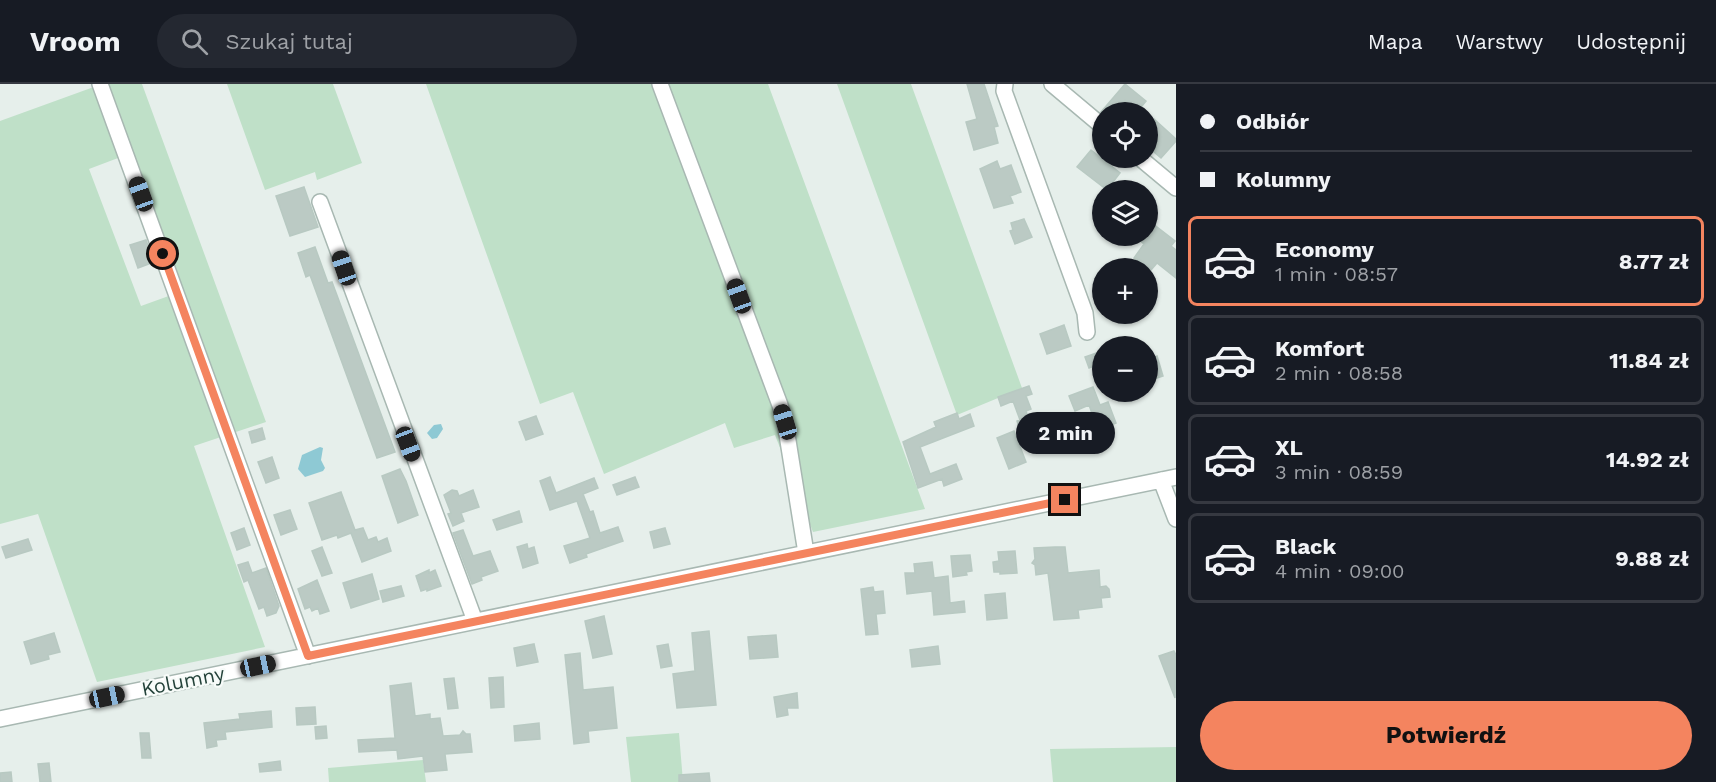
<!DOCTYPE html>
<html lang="pl">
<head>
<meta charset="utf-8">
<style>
  :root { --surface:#171b24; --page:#242831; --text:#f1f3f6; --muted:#9ea1a6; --line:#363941; --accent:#f4845f }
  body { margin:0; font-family:"Work Sans",sans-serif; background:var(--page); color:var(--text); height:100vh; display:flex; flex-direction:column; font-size:22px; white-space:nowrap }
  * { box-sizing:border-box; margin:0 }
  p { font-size:20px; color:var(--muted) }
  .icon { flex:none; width:33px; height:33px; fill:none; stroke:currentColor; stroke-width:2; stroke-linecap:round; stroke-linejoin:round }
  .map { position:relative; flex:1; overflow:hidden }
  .panel { display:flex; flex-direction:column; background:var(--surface); width:540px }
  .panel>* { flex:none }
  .guide { display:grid; align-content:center; height:132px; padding:0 24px; background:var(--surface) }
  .fabs { position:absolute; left:1092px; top:18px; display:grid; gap:12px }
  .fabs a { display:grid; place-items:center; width:66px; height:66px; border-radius:50%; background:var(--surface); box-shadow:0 2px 4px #0004; font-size:30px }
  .end { position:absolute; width:27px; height:27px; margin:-14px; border:8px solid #f4845f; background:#111; box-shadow:0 0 0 3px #111 }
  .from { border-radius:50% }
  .bubble { position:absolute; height:42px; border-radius:21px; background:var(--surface); box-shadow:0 2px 4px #0004; font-size:20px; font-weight:700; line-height:42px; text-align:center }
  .car { position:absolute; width:18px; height:36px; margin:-18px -9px; border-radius:8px; box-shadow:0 0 4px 2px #0007; background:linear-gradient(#222 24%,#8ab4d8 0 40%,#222 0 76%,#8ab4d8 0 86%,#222 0) }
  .guide b { display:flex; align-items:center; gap:21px; height:57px; font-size:22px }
  .guide b+b { border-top:2px solid var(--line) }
  .guide i { width:15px; height:15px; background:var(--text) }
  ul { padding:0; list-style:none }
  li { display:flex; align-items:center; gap:18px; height:90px; margin:0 12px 9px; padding:0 12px; border:3px solid var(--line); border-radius:9px }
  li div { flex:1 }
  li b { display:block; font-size:22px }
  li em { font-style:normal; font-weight:700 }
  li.current { border-color:var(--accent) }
  li>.icon { width:54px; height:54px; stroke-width:1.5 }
  .button { display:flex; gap:12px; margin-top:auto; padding:12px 24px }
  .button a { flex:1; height:69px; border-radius:36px; background:var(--accent); color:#111; font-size:24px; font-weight:700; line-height:69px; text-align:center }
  header { display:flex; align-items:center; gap:36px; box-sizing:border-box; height:84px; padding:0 30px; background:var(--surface); border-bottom:2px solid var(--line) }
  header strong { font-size:28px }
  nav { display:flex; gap:33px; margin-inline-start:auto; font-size:21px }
  .search { width:420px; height:54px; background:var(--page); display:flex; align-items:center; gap:15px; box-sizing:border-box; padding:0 21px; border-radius:33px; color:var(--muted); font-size:22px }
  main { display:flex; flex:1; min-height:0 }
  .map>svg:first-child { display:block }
</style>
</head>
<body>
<header>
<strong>Vroom</strong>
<div class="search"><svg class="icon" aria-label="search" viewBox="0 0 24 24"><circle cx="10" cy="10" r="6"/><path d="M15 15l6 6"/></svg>Szukaj tutaj</div>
<nav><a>Mapa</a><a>Warstwy</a><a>Udostępnij</a></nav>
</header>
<main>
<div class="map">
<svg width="1176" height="698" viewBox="0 0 1176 698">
  <rect width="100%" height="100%" fill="#e6efeb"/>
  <!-- green -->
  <path fill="#bfe0c8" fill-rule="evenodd" d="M 102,0 L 142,0 L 266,338 L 194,362 L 265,563 L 97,598 L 38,430 L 0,440 L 0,37 ZM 126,71 L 177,209 L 141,222 L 89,85 Z
    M 227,0 L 333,0 L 362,79 L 317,96 L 315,88 L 265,106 Z
    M 426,0 L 768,0 L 925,425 L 813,448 L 775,351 L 734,364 L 725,339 L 604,390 L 573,308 L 540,320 Z
    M 837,0 L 911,0 L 1022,304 L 957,331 Z
    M 679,649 L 683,698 L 631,698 L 626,653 Z
    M 1176,663 L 1176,698 L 1053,698 L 1050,665 Z
    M 423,676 L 426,698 L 329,698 L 328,684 Z"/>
  <!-- water -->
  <path fill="#8ec9d4" d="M 441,340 L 443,345 L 437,354 L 432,355 L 427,349 L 434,341 Z
    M 320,363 L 323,364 L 321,376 L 325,384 L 323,387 L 305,393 L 298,385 L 302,371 Z"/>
  <!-- building -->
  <path fill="#bbcac4" stroke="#b8c9c2" stroke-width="1.5" d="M 967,0 L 984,0 L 998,42 L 994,43 L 998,59 L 974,66 L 966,38 L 977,35 Z
    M 1125,0 L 1146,17 L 1137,28 L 1101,28 Z
    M 1154,35 L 1176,55 L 1176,57 L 1161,74 L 1148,63 L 1148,43 Z
    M 1091,66 L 1120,89 L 1107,106 L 1077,83 Z
    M 997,77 L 1000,85 L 1011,81 L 1021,108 L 1010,112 L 1013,119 L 994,124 L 980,85 Z
    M 304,103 L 318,143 L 290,152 L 276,112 Z
    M 1024,135 L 1032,153 L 1015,160 L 1010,147 L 1013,146 L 1011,139 Z
    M 1148,136 L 1175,157 L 1171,162 L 1176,166 L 1176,194 L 1157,179 L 1151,186 L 1134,174 L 1144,160 L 1134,152 L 1148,152 Z
    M 146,156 L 154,178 L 138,184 L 130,161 Z
    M 315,163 L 328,199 L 332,198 L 395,368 L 377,374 L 310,191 L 306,193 L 298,169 Z
    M 1064,241 L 1071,262 L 1047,270 L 1040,250 Z
    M 1102,267 L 1102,279 L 1089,284 L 1085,273 Z
    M 1157,272 L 1163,292 L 1148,297 L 1148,276 Z
    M 1029,302 L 1032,310 L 1026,312 L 1031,325 L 1026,327 L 1031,343 L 1020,347 L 1017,337 L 1020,336 L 1013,317 L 1001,322 L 998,313 Z
    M 1093,303 L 1100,321 L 1108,318 L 1116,339 L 1098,346 L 1089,321 L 1075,327 L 1069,312 Z
    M 957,329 L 959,335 L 970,330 L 974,342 L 920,363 L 930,390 L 956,380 L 962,395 L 944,402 L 942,395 L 918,404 L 903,358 L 936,343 L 934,338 Z
    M 536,332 L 543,350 L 526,356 L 519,338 Z
    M 262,344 L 265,355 L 252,359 L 249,348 Z
    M 1014,347 L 1026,378 L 1009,385 L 997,354 Z
    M 272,373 L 279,394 L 266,399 L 258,378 Z
    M 400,385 L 406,397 L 418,431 L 398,439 L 382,392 Z
    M 550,393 L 556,409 L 594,394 L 598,404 L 583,410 L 590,428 L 593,427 L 600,449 L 618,443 L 623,457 L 586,470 L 587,473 L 570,479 L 564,462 L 590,454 L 577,417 L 550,426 L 540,397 Z
    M 635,393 L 639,403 L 617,411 L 613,401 Z
    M 452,406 L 457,407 L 459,412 L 473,406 L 479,423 L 461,429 L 464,437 L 453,442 L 448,430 L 451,429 L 444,411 Z
    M 341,408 L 355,446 L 363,444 L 368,456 L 376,453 L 378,458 L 387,454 L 391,467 L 362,478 L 351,449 L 338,454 L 337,451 L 322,456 L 309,419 Z
    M 290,426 L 297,445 L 281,451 L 274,431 Z
    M 519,427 L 522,438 L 497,446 L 493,436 Z
    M 244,444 L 250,461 L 237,466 L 231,449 Z
    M 665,444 L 670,460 L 654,464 L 650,448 Z
    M 463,446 L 473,472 L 490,467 L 498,487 L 481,493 L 482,496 L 472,500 L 453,449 Z
    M 28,455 L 32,466 L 6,474 L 2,463 Z
    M 527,460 L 528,465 L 534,463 L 538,479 L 523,484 L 517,463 Z
    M 322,463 L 332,489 L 322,492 L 312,467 Z
    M 1055,463 L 1065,463 L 1068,489 L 1099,486 L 1100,503 L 1106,502 L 1109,505 L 1110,513 L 1101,514 L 1102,523 L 1078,526 L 1079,534 L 1054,536 L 1048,489 L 1036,491 L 1035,481 L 1032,479 L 1035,475 L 1034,464 Z
    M 1015,467 L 1017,489 L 1000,490 L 1000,488 L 994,488 L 993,478 L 999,477 L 998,468 Z
    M 970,471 L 972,487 L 966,488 L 967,491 L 953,493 L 951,472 Z
    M 248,478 L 252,489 L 266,484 L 279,522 L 276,529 L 267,532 L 264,523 L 259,525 L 248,496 L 244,498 L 238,481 Z
    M 932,478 L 934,494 L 948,492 L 950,519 L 964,517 L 965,528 L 934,531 L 932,507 L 907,510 L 905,489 L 915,489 L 914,480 Z
    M 429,486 L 429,489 L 435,486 L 441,502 L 427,507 L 427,505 L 421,507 L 416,492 Z
    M 372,490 L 379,515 L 351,524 L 343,499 Z
    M 317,496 L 329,527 L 320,530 L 318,524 L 312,527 L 310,523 L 305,525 L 298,505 Z
    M 401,502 L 404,512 L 383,518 L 380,507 Z
    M 873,503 L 874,508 L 883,507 L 885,529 L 876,530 L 878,550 L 866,551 L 861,505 Z
    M 1005,509 L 1007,534 L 987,536 L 985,511 Z
    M 604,532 L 612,570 L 593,574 L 585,537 Z
    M 709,547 L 716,621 L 677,624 L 673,590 L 695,587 L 692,549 Z
    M 54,549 L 60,568 L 48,571 L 49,575 L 31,580 L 24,558 Z
    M 776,551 L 778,573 L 750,575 L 748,553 Z
    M 534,560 L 538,578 L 517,582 L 514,564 Z
    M 668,560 L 672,582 L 661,584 L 657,562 Z
    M 938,562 L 940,580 L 912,583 L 910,566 Z
    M 1174,567 L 1176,571 L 1175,614 L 1159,572 Z
    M 580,569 L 583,606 L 613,603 L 617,644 L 588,647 L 589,658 L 574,660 L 565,571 Z
    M 503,593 L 504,623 L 491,624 L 489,594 Z
    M 454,594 L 458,624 L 448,625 L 444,595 Z
    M 411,599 L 415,632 L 430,630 L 430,635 L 440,634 L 443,652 L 460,651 L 463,647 L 466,650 L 470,650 L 472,668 L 445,670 L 447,686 L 425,688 L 423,672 L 398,675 L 397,666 L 359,668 L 358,656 L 395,654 L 390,602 Z
    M 797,609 L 798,624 L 787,624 L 788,631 L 777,633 L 774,613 Z
    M 315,623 L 316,640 L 297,641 L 296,624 Z
    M 271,627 L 272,643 L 225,648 L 226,655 L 216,656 L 217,662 L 207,664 L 204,639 L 240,635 L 239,630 Z
    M 539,639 L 540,655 L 515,657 L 514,642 Z
    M 326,642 L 327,654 L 316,655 L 315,643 Z
    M 140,649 L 149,649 L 151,674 L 142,674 Z
    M 280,677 L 281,686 L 260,688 L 259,680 Z
    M 49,679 L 51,698 L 40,698 L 38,680 Z
    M 11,688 L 12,698 L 0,698 L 0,689 Z
    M 709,689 L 710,698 L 679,698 L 679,691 Z"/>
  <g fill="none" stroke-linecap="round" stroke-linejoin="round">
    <defs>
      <path id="minor" d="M 100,0 L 308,572
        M 660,0 L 780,321 L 785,338 L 806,469
        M 1005,0 L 1004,7 L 1085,229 L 1087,248
        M 1052,0 L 1102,42
        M 1140,74 L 1176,104
        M 320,118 L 475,537
        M 1161,396 L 1176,435
        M 0,635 L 1176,393"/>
    </defs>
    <!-- minor casing -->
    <use href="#minor" stroke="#a8b8b2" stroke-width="18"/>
    <!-- minor -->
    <use href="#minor" stroke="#fff" stroke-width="15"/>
  </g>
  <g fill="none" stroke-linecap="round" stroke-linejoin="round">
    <!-- route -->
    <path stroke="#f4845f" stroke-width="8" d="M 163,170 L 308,572 L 1065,416"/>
  </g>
  <g text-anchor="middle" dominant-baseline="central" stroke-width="4.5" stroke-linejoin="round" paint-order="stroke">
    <!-- street labels -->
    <g font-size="20" fill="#24423a" stroke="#f7fbf9">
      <text transform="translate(183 597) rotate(-11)">Kolumny</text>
    </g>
  </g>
</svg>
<div class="fabs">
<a><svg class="icon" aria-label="locate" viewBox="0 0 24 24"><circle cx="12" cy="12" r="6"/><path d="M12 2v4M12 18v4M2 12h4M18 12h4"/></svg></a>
<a><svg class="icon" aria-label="layers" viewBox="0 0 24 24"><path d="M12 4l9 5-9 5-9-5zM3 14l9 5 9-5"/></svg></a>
<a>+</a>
<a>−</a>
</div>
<i class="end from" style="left:163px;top:170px"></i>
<i class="end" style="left:1065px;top:416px"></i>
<div class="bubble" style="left:1016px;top:328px;width:99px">2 min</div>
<i class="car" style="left:141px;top:110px;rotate:340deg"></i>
<i class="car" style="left:344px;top:184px;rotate:341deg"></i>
<i class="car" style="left:739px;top:212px;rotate:340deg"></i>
<i class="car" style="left:785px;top:338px;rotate:343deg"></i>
<i class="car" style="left:408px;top:360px;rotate:159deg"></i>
<i class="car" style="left:258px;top:582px;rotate:78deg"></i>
<i class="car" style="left:107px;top:613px;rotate:78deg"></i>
</div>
<section class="panel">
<div class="guide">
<b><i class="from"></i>Odbiór</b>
<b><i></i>Kolumny</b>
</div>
<ul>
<li class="current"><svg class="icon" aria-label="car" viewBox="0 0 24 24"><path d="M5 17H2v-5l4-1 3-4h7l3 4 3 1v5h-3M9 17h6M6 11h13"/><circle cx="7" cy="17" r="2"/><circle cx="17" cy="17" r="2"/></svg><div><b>Economy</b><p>1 min · 08:57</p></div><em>8.77 zł</em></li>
<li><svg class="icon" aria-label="car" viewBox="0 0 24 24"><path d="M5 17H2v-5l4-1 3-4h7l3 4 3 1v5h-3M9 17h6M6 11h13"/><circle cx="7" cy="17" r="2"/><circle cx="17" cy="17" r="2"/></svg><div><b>Komfort</b><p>2 min · 08:58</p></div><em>11.84 zł</em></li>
<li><svg class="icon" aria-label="car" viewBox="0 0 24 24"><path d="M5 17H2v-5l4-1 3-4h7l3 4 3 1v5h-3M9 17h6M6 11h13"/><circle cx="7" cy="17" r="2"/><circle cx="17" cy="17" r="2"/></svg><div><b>XL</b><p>3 min · 08:59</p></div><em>14.92 zł</em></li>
<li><svg class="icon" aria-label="car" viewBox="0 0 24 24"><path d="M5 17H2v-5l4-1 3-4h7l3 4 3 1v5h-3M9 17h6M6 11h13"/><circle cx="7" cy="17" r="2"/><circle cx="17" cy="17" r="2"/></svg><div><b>Black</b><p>4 min · 09:00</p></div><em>9.88 zł</em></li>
</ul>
<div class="button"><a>Potwierdź</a></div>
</section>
</main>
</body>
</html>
